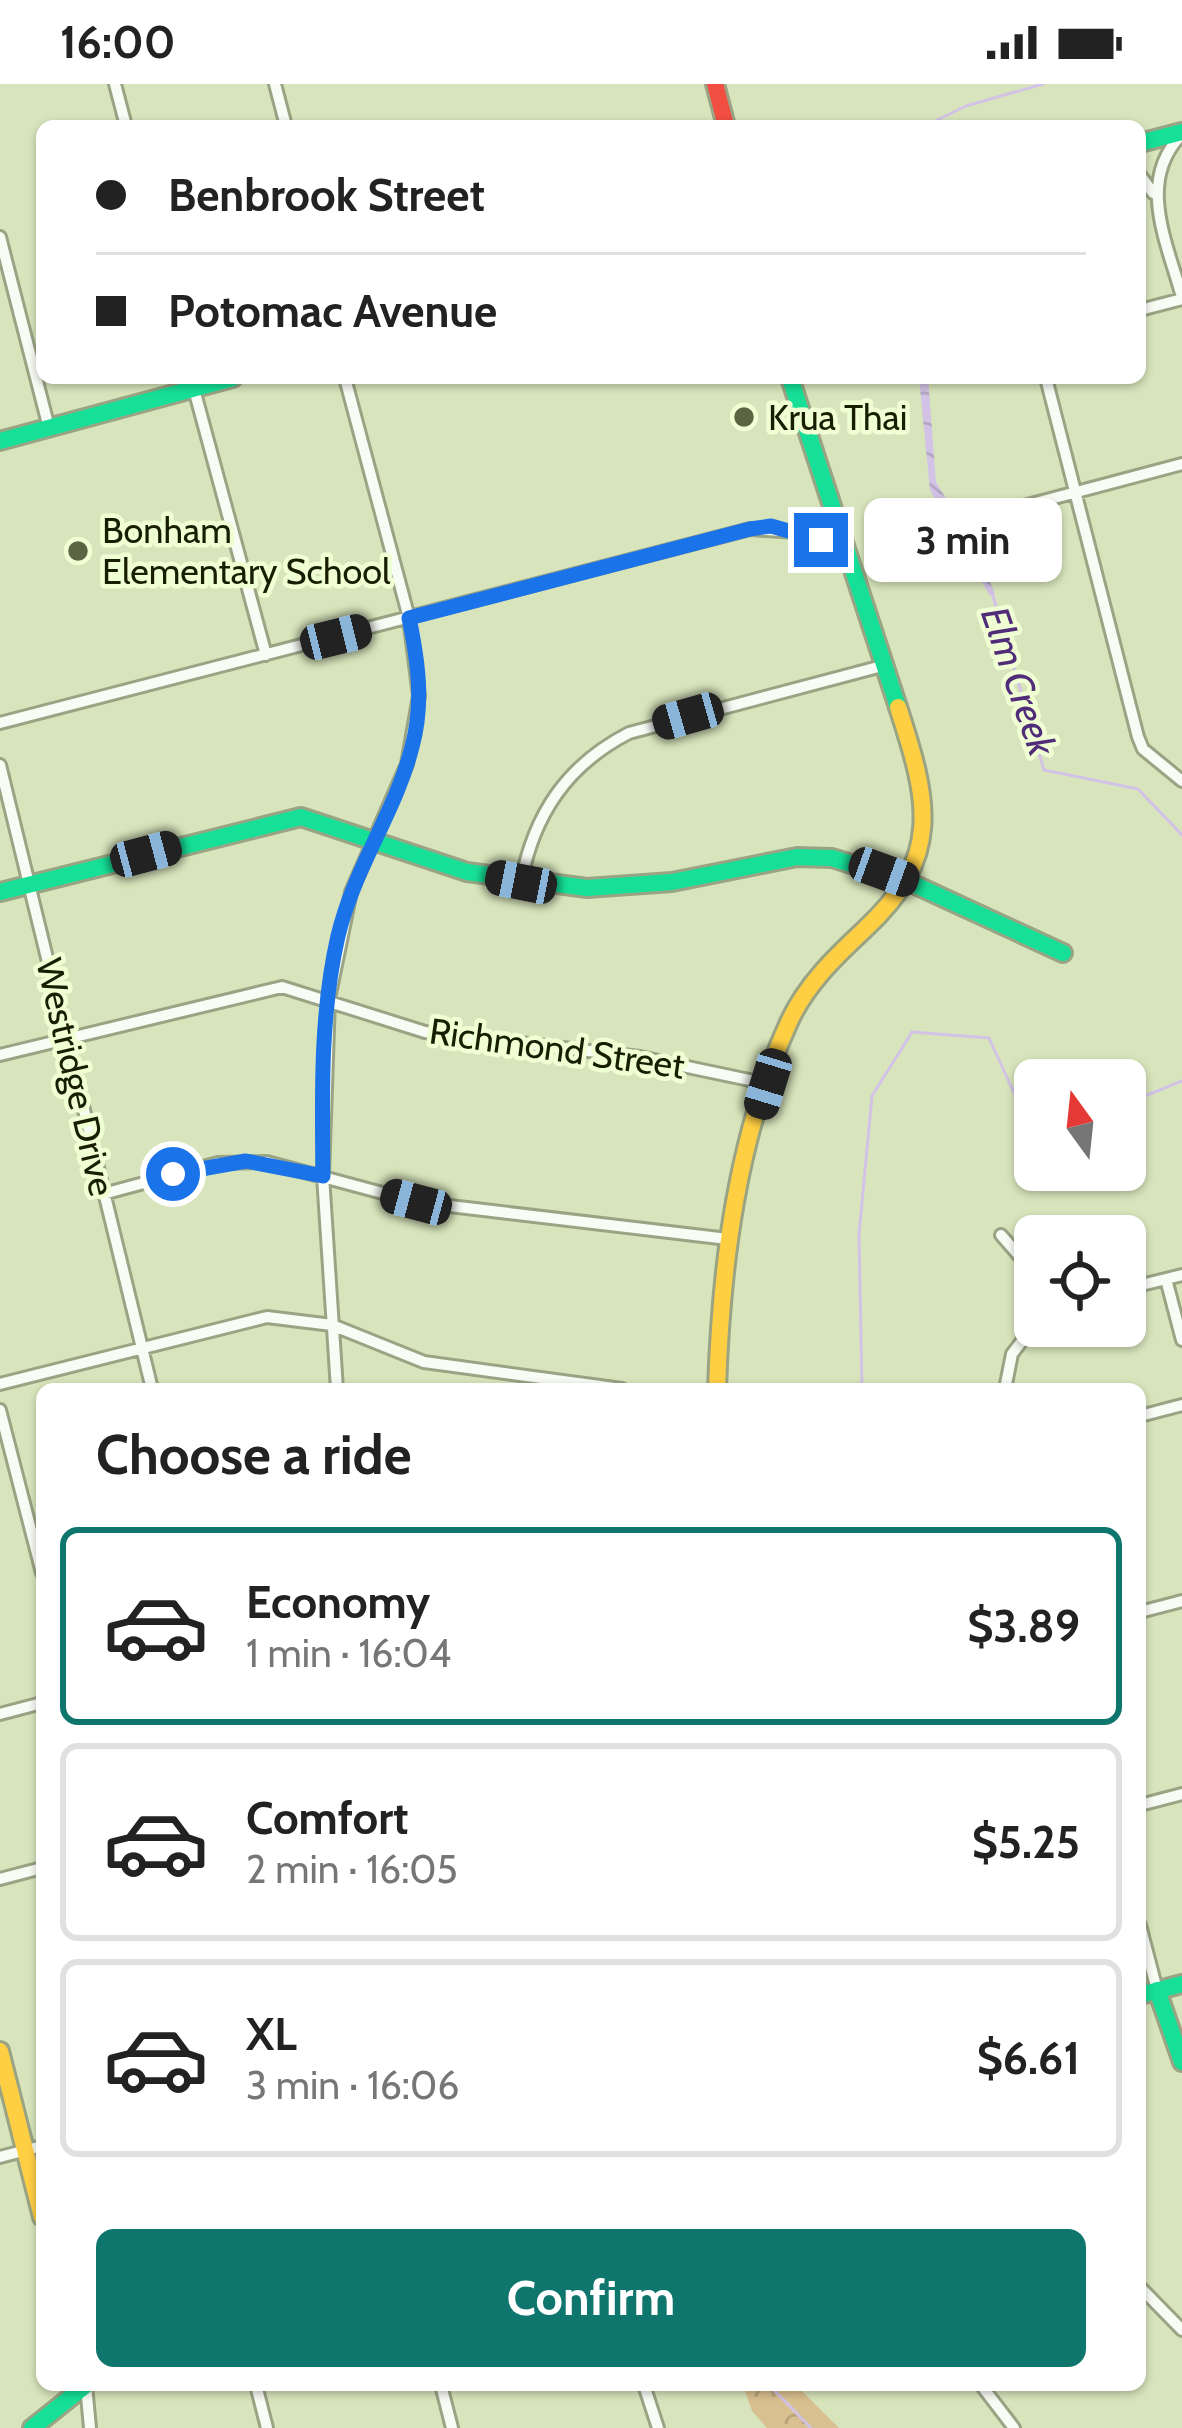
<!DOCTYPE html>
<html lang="en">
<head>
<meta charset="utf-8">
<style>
  :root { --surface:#fff; --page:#f6f6f6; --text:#222; --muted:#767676; --line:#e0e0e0; --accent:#0f766e }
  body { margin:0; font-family:Cabin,sans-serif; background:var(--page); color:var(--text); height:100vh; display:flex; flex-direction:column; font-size:45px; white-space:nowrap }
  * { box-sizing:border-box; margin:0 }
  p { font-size:39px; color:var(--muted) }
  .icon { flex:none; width:66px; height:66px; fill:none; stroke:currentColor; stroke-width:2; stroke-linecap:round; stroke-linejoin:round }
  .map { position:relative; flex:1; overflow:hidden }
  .panel { position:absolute; left:36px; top:1299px; width:1110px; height:1008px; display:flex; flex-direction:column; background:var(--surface); border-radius:18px; box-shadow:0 3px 9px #0004 }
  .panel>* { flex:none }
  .top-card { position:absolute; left:36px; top:36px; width:1110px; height:264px; border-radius:18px; box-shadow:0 3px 9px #0004; display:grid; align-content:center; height:264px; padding:0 60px; background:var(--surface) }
  .needle { width:78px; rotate:345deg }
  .controls { position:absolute; left:1014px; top:975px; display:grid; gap:24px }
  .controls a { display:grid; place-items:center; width:132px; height:132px; border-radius:18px; background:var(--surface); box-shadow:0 3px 9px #0004; font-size:60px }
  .end { position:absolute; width:54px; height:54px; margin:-27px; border:15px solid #1a73e8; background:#fff; box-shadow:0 0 0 6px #fff }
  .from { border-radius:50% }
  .bubble { position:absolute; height:84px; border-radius:18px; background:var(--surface); box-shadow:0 3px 9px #0004; font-size:39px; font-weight:700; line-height:84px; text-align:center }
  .car { position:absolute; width:36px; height:72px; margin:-36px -18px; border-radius:15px; box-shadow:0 0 9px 3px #0007; background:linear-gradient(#222 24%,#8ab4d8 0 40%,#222 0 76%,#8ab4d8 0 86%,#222 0) }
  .top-card b { display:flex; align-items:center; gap:42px; height:114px; font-size:45px }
  .top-card b+b { border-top:3px solid var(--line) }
  .top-card i { width:30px; height:30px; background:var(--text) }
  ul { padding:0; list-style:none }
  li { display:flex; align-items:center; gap:36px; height:198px; margin:0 24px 18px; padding:0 36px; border:6px solid var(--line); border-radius:18px }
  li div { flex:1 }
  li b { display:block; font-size:45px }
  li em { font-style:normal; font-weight:700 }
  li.on { border-color:var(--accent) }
  li>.icon { width:108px; height:108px; stroke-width:1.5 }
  h2 { padding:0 60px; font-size:54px; line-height:144px }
  .cta { display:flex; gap:24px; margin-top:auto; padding:24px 60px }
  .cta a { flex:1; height:138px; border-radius:18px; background:var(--accent); color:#fff; font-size:48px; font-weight:700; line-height:138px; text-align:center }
  .status { display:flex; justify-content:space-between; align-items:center; height:84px; padding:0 60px; background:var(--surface); direction:ltr }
  .status svg { height:33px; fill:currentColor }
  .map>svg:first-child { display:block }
</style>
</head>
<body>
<div class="status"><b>16:00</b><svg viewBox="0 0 49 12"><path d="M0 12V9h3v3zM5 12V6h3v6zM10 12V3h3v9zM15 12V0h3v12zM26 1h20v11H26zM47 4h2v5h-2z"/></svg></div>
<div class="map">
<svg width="1182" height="2344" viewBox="0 0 1182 2344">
  <defs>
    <pattern id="forest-crowns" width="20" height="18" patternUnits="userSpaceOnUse" patternTransform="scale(3)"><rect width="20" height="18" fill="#d9c090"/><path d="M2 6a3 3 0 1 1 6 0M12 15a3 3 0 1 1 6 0" fill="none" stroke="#baa57b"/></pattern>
    <pattern id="water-waves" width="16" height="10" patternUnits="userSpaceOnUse" patternTransform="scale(3)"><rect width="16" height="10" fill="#d2c3e6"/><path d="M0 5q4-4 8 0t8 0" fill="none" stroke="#b4a7c4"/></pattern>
  </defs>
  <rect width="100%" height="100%" fill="#d8e5bc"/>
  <!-- forest -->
  <path fill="url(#forest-crowns)" d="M 743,2301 L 796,2301 L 839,2344 L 767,2344 L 752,2327 Z"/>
  <!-- water -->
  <path fill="url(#water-waves)" d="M 919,294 L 928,294 L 936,398 L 978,468 L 995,510 L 990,512 L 930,406 Z"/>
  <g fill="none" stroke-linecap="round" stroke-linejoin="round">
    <!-- stream -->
    <path stroke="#d2c3e6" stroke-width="3" d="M 925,42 L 966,22 L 1043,0
      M 993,512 L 1044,686 L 1138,705 L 1182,751
      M 1125,1020 L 1182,997
      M 862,1305 L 859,1150 L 872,1012 L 912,948 L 989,954 L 1026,1035 L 1035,1034
      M 769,2301 L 811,2344"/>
    <defs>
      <path id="street" d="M 115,0 L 126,42
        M 275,0 L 286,42
        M 1182,50 C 1136,97 1167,158 1182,213
        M 1140,91 L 1153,109
        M 0,153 L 49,344
        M 1140,226 L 1182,215
        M 191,294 L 266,571
        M 1046,294 L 1138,653 L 1143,665 L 1182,697
        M 1005,427 L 1182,380
        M 0,639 L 750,445 L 797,448 L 843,465
        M 0,681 L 152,1305
        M 521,798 C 534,730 567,681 629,649 L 882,582
        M 0,971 L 282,903 L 425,948 L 640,973 L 768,1000
        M 103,1110 L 218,1079 L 267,1078 L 416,1118 L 728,1155
        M 1001,1151 L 1035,1190
        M 1166,1195 L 1182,1256
        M 1125,1205 L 1182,1191
        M 0,1300 L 267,1233 L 332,1241 L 424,1278 L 622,1305
        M 337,1305 L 323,1092 L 329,915 L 351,808 L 407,680 L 419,612 L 409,534 L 345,294
        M 1005,1305 L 1012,1270 L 1035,1240
        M 0,1326 L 42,1489
        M 1140,1332 L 1182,1321
        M 1140,1528 L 1182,1517
        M 0,1630 L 42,1619
        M 1140,1721 L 1182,1710
        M 0,1795 L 42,1784
        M 1140,1841 L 1157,1906
        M 0,2073 L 42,2062
        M 1140,2203 L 1182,2246
        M 86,2301 L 90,2344
        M 256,2301 L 267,2344
        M 441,2301 L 452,2344
        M 644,2301 L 658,2344
        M 981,2301 L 1014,2344"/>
      <path id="fast" d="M 1140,59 L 1182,48
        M 790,294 L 898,623
        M 0,357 L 233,294
        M 0,808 L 301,733 L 467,788 L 587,804 L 672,798 L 797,773 L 832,774 L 909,798 L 1063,869
        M 1157,1906 L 1182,1978
        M 1140,1911 L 1182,1900
        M 32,2344 L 86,2301"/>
      <path id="slow" d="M 717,1305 C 721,1181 737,1052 789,938 C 806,901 834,874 864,846 C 943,773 929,718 898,623
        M 0,1967 L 42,2133"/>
      <path id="jam" d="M 715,0 L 726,42"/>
    </defs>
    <!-- street casing -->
    <use href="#street" stroke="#9aa484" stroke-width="16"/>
    <!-- fast casing -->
    <use href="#fast" stroke="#9aa484" stroke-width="22"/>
    <!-- slow casing -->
    <use href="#slow" stroke="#9aa484" stroke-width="22"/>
    <!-- jam casing -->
    <use href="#jam" stroke="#9aa484" stroke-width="22"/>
    <!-- street -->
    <use href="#street" stroke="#f9fbf5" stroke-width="10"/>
    <!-- fast -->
    <use href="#fast" stroke="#16e098" stroke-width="16"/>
    <!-- slow -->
    <use href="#slow" stroke="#ffcf43" stroke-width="16"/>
    <!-- jam -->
    <use href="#jam" stroke="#f24e42" stroke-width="16"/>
  </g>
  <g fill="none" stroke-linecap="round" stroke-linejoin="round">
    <!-- route -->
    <path stroke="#1a73e8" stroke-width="15" d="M 173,1090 L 246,1077 L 323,1092 C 322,1013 320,930 338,852 C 354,784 396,727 412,663 C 424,619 418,577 409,534 L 750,445 L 771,442 L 821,456"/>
  </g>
  <!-- markers -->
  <g fill="#5b6443" stroke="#f0ffd3" stroke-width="4.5">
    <circle cx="744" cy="333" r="12"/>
    <circle cx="78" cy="467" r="12"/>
  </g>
  <g text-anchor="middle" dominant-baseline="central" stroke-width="9" stroke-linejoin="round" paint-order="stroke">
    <!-- poi labels -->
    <g font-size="36" fill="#171e02" stroke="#f0ffd3" text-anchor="start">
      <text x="768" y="333">Krua Thai</text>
      <text x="102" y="446">Bonham<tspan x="102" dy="41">Elementary School</tspan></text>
    </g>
    <!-- street labels -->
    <g font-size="36" fill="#171e02" stroke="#f0ffd3">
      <text transform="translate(557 964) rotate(8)">Richmond Street</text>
      <text transform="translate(76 993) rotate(77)">Westridge Drive</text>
    </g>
    <!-- water labels -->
    <g font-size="39" font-style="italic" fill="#512c79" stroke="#f0ffd3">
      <text transform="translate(1019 597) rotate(71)">Elm Creek</text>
    </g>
  </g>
</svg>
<div class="controls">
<a><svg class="needle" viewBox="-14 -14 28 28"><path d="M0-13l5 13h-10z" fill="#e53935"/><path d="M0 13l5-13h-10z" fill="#767676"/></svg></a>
<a><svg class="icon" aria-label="locate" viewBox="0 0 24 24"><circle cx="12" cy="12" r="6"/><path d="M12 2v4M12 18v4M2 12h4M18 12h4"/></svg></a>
</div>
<i class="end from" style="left:173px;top:1090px"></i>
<i class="end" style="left:821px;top:456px"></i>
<div class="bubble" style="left:864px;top:414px;width:198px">3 min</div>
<i class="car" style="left:336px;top:553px;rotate:76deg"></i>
<i class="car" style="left:688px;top:632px;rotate:254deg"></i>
<i class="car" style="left:146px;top:770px;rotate:75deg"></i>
<i class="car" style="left:884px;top:788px;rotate:110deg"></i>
<i class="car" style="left:521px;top:798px;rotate:281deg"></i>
<i class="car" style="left:768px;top:1000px;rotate:197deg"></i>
<i class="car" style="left:416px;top:1118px;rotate:285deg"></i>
<div class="top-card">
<b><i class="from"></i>Benbrook Street</b>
<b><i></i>Potomac Avenue</b>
</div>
<section class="panel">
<h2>Choose a ride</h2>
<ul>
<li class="on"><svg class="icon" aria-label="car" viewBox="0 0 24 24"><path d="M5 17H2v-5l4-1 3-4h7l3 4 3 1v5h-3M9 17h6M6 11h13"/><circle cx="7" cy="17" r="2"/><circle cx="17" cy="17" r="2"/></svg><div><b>Economy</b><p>1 min · 16:04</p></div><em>$3.89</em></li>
<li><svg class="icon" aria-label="car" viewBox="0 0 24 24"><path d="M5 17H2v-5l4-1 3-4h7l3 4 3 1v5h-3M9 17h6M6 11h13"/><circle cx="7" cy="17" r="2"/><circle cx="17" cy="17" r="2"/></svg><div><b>Comfort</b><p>2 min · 16:05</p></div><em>$5.25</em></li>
<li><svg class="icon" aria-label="car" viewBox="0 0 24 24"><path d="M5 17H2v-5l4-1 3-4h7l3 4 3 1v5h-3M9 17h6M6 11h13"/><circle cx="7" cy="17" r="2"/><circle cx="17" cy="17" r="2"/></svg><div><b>XL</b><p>3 min · 16:06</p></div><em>$6.61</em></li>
</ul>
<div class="cta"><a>Confirm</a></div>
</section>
</div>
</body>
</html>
